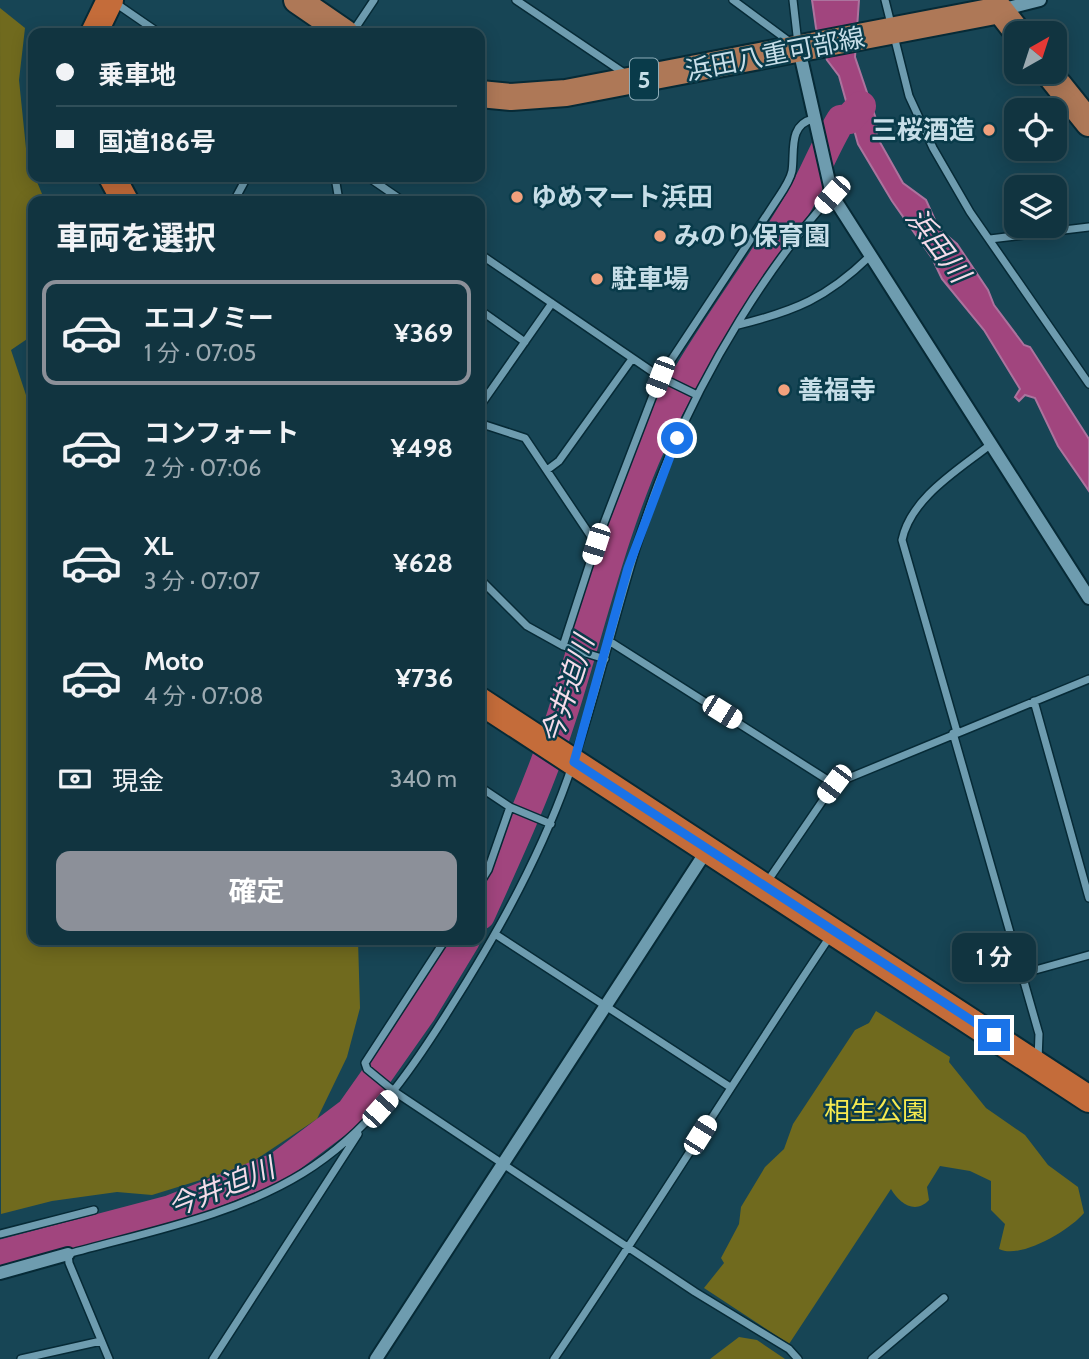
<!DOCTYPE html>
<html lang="ja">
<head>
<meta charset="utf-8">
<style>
  :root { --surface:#113440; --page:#1a3c47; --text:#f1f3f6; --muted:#9caab1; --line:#304f59; --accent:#8c9099 }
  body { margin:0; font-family:Cabin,"Noto Sans JP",sans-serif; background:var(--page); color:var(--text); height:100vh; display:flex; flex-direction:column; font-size:26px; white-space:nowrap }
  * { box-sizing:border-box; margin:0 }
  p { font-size:23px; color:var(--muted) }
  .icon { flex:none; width:38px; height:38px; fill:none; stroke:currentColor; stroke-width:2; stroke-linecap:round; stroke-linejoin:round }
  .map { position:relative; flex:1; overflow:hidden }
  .side { position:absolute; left:28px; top:196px; width:457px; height:749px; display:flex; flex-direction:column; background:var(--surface); border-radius:14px; box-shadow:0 4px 18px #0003,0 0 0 2px var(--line) }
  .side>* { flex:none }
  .top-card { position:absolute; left:28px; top:28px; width:457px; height:154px; border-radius:14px; box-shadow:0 4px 18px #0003,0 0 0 2px var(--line); display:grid; align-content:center; height:154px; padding:0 28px; background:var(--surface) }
  .needle { width:46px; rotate:39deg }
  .controls { position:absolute; left:1004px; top:21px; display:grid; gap:14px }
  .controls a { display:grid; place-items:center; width:63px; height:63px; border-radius:14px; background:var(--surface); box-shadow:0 4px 18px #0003,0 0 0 2px var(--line); font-size:35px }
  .end { position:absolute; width:32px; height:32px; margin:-16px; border:9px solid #1a73e8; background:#fff; box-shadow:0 0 0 4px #fff }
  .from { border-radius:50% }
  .bubble { position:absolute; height:49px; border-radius:14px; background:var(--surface); box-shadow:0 4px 18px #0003,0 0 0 2px var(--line); font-size:23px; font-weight:700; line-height:49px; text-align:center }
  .car { position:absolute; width:21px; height:42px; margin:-21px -10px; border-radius:9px; box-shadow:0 0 5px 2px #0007; background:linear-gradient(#fff 24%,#345 0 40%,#fff 0 76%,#345 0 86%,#fff 0) }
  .top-card b { display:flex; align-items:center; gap:24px; height:66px; font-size:26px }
  .top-card b+b { border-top:2px solid var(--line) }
  .top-card i { width:18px; height:18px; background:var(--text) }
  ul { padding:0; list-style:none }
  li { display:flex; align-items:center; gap:21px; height:105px; margin:0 14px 10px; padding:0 14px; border:4px solid transparent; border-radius:14px }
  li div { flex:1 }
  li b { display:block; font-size:26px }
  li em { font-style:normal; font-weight:700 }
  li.current { border-color:var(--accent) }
  li>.icon { width:63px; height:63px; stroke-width:1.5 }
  h2 { padding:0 28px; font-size:32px; line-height:84px }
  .pay { display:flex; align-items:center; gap:18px; height:77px; padding:0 28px; font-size:26px }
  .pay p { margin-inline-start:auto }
  .button { display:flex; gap:14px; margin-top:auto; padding:14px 28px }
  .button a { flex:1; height:80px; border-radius:14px; background:var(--accent); color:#fff; font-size:28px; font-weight:700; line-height:80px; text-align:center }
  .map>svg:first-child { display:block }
</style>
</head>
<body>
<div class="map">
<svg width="1089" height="1359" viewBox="0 0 1089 1359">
  <rect width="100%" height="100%" fill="#174555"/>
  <!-- green -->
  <path fill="#706a1e" d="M 0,8 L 25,28 L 19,80 L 27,158 L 45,201 L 33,201 L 33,335 L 11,350 L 27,398 L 33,398 L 33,940 L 358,940 L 360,1008 L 347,1057 L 317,1119 L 246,1166 L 152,1195 L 117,1192 L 52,1201 L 1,1214 Z
    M 876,1011 L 950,1057 L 949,1062 L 986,1108 L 1025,1135 L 1048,1165 L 1078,1187 L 1084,1213 C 1070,1230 1020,1260 999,1249 L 1005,1224 L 991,1210 L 991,1181 L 970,1171 L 940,1166 L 927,1187 L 929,1200 C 915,1215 899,1203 891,1189 L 789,1344 L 704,1288 L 724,1263 L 721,1258 L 739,1224 L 741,1207 L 765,1167 L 784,1149 L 793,1124 L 855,1030 L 869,1023 Z
    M 739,1337 L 757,1340 L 785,1359 L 710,1359 Z"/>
  <!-- water -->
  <path fill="#a1457e" stroke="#ac739e" stroke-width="2" d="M 812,0 L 859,0 L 855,57 L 876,119 L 877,137 L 903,183 L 926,200 L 939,229 L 957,244 L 988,290 L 994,305 L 1024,345 L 1030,347 L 1089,439 L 1089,491 L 1058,446 L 1035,398 L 1025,395 L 1019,401 L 1015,397 L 1020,389 L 1017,384 L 984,330 L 942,279 L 932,258 L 892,201 L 858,144 L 839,76 L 827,60 L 816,28 Z"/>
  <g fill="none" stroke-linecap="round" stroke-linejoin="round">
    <!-- river -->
    <path stroke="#a1457e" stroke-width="30" d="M 480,915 C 510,849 540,784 562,715 C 591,624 612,531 651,444 C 691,356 752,283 800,200 C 815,174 825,146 841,120 L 849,119 L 861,106
      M 0,1255 L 171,1210 L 278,1167 L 351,1112 L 422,1011 L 465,940"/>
    <defs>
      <path id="minor" d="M 516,0 L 627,75
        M 733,0 L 790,42
        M 793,0 L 798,44
        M 885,0 L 909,96 L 933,148 L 970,212 L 1089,384
        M 114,2 L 159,33
        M 352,33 L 374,0
        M 335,177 L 339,201
        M 368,177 L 403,201
        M 234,201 L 247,177
        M 990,239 L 1089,227
        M 480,254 L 660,377 L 697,395
        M 480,310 L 525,342
        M 738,325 C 795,311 827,298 870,256
        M 480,406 L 552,303
        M 480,426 L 482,424 L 525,438 L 596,544
        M 547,470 L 559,461 L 632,359
        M 480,579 L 527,626 L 563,646 L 605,659
        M 609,641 L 834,784
        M 563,646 L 596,544 L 660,377 L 776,201 C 782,192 790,181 792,171 C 795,151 788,125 813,119
        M 1034,701 L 1089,898
        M 957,732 L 902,540 C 911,497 960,469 991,444
        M 953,733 L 1039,1034 L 1038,1060
        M 480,787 L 510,807 L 551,824
        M 767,882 L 834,784 L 1089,679
        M 480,883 L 488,870 L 510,807
        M 495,934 L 730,1087
        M 445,940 L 365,1063 L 367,1069 L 395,1092 L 695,1292 L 789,1349 L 798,1359
        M 1021,974 L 1089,955
        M 0,1234 L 94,1210
        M 21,1359 L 101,1341
        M 109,1359 L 69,1263 L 68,1254 C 147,1232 233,1216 303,1173 C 369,1132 409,1074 449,1010 C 499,931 544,850 573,763 C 607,662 627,557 668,459 C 706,368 766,268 832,195
        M 213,1359 L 358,1134
        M 554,1359 C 649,1219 737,1075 831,935
        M 872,1359 L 944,1298"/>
      <path id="tertiary" d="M 1000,10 L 1040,0
        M 799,49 L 832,195 L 1089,598
        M 0,1273 L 68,1254
        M 376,1359 L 707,850"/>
      <path id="primary" d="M 297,0 L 345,33
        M 1048,72 L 1089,123
        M 480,94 L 511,97 L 566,93 L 1000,10 L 1018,33"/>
      <path id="trunk" d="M 94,33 L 110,0
        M 112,177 L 125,201
        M 480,701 L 1089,1099"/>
    </defs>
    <!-- minor casing -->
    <use href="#minor" stroke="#062a36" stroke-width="10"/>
    <!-- tertiary casing -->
    <use href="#tertiary" stroke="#062a36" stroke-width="16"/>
    <!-- primary casing -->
    <use href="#primary" stroke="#062a36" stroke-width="30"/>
    <!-- trunk casing -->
    <use href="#trunk" stroke="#062a36" stroke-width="30"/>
    <!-- minor -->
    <use href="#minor" stroke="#6e9caf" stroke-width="7"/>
    <!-- tertiary -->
    <use href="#tertiary" stroke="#6e9caf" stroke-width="12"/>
    <!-- primary -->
    <use href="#primary" stroke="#ae7857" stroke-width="26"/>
    <!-- trunk -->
    <use href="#trunk" stroke="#c46c3a" stroke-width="26"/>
  </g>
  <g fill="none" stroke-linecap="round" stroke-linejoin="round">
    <!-- route -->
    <path stroke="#1a73e8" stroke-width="9" d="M 677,438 L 628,568 L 574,762 L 994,1035"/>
  </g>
  <!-- markers -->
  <g fill="#f1a17d" stroke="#093b4a" stroke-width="2.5">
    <circle cx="989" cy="130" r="7"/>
    <circle cx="517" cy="197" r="7"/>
    <circle cx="660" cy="236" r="7"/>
    <circle cx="597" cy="279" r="7"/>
    <circle cx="784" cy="390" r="7"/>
  </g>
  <g text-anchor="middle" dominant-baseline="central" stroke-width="5" stroke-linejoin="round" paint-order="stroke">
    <!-- shield labels -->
    <rect fill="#093b4a" stroke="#8eadb9" stroke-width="2" x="630" y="58.5" width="28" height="41" rx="5"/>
    <g font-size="24" font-weight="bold" fill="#c7dee8">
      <text x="644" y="79">5</text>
    </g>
    <!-- street labels -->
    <g font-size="26" fill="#c7dee8" stroke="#093b4a">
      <text transform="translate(775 54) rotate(-11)">浜田八重可部線</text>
    </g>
    <!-- poi labels -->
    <g font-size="26" font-weight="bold" fill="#c7dee8" stroke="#093b4a" text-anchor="start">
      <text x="975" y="130" text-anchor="end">三桜酒造</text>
      <text x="531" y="197">ゆめマート浜田</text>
      <text x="674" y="236">みのり保育園</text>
      <text x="611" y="279">駐車場</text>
      <text x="798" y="390">善福寺</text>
    </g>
    <!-- park labels -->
    <g font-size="26" fill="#f6ea4f" stroke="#093b4a">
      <text x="876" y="1111">相生公園</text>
    </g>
    <!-- water labels -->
    <g font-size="28" font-style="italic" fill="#f5dbe9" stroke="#093b4a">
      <text transform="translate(938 245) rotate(53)">浜田川</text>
      <text transform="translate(567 690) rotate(-72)">今井迫川</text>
      <text transform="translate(221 1187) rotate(-22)">今井迫川</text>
    </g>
  </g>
</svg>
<div class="controls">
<a><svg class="needle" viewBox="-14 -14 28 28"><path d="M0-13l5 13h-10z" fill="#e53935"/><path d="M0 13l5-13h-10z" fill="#9caab1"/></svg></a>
<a><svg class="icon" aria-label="locate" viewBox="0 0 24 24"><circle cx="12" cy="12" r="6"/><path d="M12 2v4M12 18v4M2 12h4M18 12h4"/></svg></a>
<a><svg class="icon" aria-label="layers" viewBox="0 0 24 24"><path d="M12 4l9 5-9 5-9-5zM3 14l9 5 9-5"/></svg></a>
</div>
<i class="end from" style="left:677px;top:438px"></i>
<i class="end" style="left:994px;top:1035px"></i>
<div class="bubble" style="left:952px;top:933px;width:84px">1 分</div>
<i class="car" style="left:832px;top:195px;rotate:222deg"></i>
<i class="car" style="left:660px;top:377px;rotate:201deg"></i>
<i class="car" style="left:596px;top:544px;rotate:198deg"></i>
<i class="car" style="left:722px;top:712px;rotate:122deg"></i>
<i class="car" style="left:834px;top:784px;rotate:217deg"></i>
<i class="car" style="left:380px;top:1109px;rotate:42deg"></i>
<i class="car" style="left:700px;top:1135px;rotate:32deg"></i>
<div class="top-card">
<b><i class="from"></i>乗車地</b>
<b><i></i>国道186号</b>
</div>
<section class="side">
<h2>車両を選択</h2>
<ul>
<li class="current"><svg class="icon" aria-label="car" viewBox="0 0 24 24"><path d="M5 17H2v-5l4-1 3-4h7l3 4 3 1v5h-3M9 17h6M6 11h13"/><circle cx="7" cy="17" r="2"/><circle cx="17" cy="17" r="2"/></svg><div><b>エコノミー</b><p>1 分 · 07:05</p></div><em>¥369</em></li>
<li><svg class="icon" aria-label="car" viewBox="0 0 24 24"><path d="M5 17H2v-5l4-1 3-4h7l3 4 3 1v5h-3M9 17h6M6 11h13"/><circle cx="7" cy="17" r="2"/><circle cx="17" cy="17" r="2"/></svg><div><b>コンフォート</b><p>2 分 · 07:06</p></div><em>¥498</em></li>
<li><svg class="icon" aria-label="car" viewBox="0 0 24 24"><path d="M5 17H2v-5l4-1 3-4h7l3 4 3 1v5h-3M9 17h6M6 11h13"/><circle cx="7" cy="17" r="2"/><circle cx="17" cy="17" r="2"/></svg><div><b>XL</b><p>3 分 · 07:07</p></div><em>¥628</em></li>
<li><svg class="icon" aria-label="car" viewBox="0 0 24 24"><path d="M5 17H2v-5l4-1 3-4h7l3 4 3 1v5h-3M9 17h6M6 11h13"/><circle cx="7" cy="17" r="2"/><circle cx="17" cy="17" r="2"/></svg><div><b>Moto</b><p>4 分 · 07:08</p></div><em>¥736</em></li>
</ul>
<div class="pay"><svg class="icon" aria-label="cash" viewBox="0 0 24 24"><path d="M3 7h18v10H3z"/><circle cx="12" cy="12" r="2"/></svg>現金<p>340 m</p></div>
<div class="button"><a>確定</a></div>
</section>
</div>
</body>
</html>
